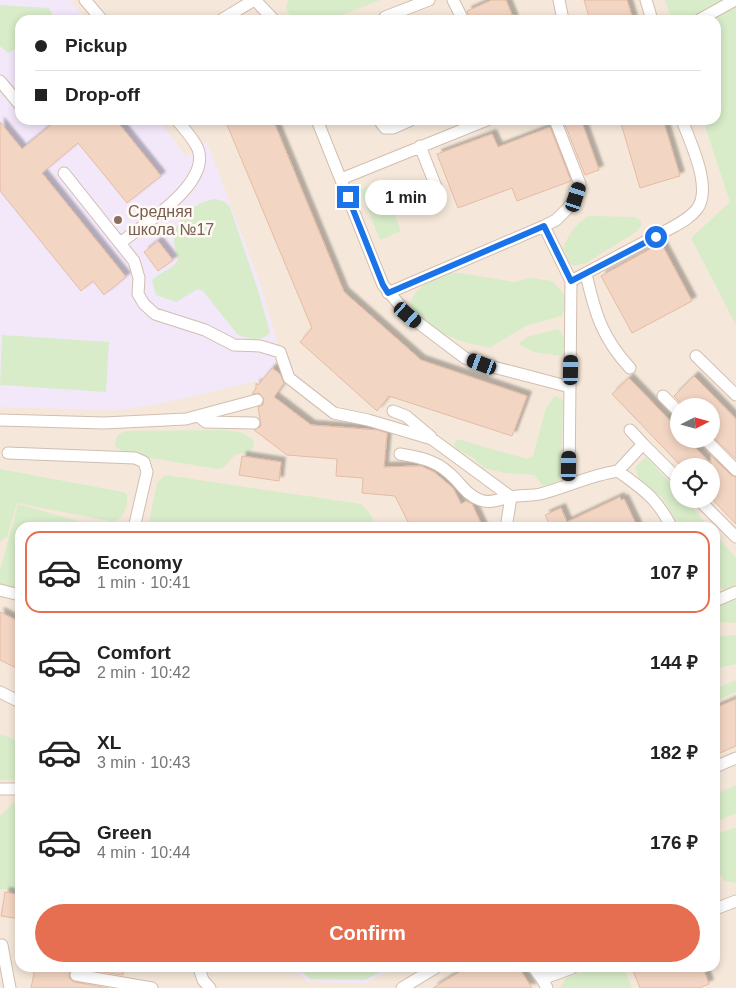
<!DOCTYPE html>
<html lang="en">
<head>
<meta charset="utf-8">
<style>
  :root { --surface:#fff; --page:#f2f2f2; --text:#222; --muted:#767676; --line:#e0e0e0; --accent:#e76f51 }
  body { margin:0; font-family:Arial,sans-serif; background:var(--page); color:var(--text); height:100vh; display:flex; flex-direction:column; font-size:19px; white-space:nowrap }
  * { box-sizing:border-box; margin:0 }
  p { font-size:16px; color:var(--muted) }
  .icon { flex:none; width:28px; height:28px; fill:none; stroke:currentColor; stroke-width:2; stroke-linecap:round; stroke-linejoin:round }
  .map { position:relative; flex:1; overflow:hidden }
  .side { position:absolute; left:15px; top:522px; width:705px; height:450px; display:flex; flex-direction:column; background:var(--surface); border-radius:15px; box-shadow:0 2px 8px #0003 }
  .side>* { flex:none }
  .top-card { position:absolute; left:15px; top:15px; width:706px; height:110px; border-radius:15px; box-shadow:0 2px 8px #0003; display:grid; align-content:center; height:110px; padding:0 20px; background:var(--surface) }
  .needle { width:32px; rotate:84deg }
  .fabs { position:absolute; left:670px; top:398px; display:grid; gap:10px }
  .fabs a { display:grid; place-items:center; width:50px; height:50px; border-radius:50%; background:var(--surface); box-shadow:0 2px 8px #0003; font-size:25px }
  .end { position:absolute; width:22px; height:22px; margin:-11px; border:6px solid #1a73e8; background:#fff; box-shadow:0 0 0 2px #fff }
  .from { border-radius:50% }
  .bubble { position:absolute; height:35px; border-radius:18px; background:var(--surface); box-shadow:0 2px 8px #0003; font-size:16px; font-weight:700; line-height:35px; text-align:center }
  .car { position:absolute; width:15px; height:30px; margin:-15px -8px; border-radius:6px; box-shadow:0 0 4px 1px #0007; background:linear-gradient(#222 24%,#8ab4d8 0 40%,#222 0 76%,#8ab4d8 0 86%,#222 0) }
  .top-card b { display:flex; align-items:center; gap:18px; height:48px; font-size:19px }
  .top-card b+b { border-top:1px solid var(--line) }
  .top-card i { width:12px; height:12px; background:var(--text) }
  ul { padding:9px 0 0; list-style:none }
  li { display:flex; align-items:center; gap:15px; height:82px; margin:0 10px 8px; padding:0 10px; border:2px solid transparent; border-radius:15px }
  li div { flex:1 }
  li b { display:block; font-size:19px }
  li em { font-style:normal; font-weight:700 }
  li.on { border-color:var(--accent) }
  li>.icon { width:45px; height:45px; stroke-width:1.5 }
  .action { display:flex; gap:10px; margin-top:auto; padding:10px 20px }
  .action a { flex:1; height:58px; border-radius:30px; background:var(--accent); color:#fff; font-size:20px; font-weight:700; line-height:58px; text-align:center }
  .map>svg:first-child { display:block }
</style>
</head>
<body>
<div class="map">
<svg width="736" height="988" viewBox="0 0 736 988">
  <defs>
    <filter id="shadow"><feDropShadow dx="4.5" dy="-4.5" stdDeviation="1" flood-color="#0004"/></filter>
  </defs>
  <rect width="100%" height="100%" fill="#fdf6ec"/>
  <!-- residential -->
  <path fill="#f5e8da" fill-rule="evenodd" d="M 0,0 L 736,0 L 736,988 L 0,988 ZM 20,20 L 716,20 L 716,120 L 20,120 ZM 679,406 L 711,406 L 711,439 L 679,439 ZM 679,466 L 711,466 L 711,499 L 679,499 ZM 20,528 L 715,528 L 715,968 L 20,968 Z"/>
  <!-- education -->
  <path fill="#f3e8fa" d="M 0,0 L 70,0 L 86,20 L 20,20 L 20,120 L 159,120 L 186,157 L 207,142 L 260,283 L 280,352 L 272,368 L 261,380 L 158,404 L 118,410 L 0,407 Z
    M 293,968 L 394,968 L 365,983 L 308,982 Z"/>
  <!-- green -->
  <path fill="#d8ecc9" d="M 288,0 L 380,0 C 358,8 300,38 286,9 Z
    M 665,0 L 736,0 L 736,325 L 691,238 L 730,202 L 703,120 L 716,120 L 716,20 L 672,20 Z
    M 0,5 L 49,8 L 53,15 L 51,20 L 20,20 L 20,47 L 8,53 L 0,46 Z
    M 381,181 L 401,231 L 380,240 L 360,190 Z
    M 216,199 L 225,202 L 230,207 L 257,287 L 270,332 C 263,343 246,339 237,334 L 203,291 L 198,289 L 176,302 L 156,295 L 152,280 C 160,272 172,270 178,260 C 177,253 174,247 174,241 C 174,219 195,201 216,199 Z
    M 589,216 L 635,217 L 641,221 L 641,226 L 636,232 L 586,263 L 574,266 L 570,264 L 563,249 C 567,236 577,222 589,216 Z
    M 451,273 L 460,273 L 515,282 L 530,278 L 552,281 L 564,294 L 565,310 L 561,316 L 526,326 L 491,347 C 472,347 396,323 414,295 C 422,283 438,278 451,273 Z
    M 558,329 C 566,337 567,347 561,356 L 534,352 L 520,345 L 519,343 L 527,337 Z
    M 2,335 L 109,342 L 106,392 L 0,385 Z
    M 555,396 L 562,399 L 563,404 L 561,468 L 558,482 L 552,486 L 542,485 L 534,475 L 505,473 L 484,468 L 472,457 L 456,449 L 454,444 L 457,439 L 527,459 L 533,456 L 546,408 Z
    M 224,430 L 240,432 L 253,439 L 254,446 L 249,453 L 236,454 L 223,468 L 218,469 L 125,454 L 115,446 C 115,437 117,434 126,431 Z
    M 646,457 L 679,492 L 679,499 L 685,499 L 709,527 L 680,527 L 662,497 L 640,483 L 635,467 Z
    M 0,469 L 123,492 L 127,494 C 129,504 124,518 114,522 L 17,503 L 7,537 L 0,542 Z
    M 165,475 L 361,504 L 372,516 L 374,527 L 148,527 L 157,483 Z
    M 18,504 L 100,527 L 20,528 L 20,590 L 0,585 L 0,570 Z
    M 715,534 L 736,558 L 736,588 L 726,590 L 715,585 Z
    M 736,598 L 736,623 L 715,622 L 715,606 Z
    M 736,635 L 736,664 L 718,668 L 715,665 L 715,639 L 718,636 Z
    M 736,680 L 736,692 L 715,701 L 715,689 Z
    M 0,735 L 7,736 L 20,743 L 20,779 L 0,780 Z
    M 736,785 L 736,813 L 715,822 L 715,794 Z
    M 20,797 L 20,890 L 0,889 L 0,816 Z
    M 736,827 L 736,883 L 725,881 C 713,867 715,852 715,835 Z
    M 298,968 L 388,968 L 365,980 L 310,979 Z
    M 593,968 L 624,968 L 632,988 L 560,988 L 566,978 Z"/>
  <!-- building -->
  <path fill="#f3d5c3" stroke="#e6bba3" filter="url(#shadow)" d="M 492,0 L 506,0 L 514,20 L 470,20 L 467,11 Z
    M 584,0 L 627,0 L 633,20 L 590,20 Z
    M 57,120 L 116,120 L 161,176 L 127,203 L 78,143 L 42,173 L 126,277 L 104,295 L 93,281 L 81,291 L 0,191 L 0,122 L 22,149 Z
    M 225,120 L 273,120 L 344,292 L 421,360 L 527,396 L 512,436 L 389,396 L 377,411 L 300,342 L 312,328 Z
    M 569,120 L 581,120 L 599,170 L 585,175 L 564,122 Z
    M 620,120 L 663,120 L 680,176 L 640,188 Z
    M 550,127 L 571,181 L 517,201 L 512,188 L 458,208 L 437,154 L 492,134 L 498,147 Z
    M 158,241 L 173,260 L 158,271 L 144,252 Z
    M 661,243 L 692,301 L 632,333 L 601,276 Z
    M 272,368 L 280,374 L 284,383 L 274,397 L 311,425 L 377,430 L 387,433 L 384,467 L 421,466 L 434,472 L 453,488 L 461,504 L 466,501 L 472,504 L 483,528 L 411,528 L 395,496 L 362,493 L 363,478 L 336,476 L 337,459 L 287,455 L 254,430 L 261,426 L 258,407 L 263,405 L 264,399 L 259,393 L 252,394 L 256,388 L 256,383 L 258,385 Z
    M 694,376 L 736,419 L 736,459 L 711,435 L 711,406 L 684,406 L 674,396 Z
    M 629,378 L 679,430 L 679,439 L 687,439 L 711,464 L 711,456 L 731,475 L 736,477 L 736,524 L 711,498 L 711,466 L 681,466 L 612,394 Z
    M 242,456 L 281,462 L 279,481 L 239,475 Z
    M 620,497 L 621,500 L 624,499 L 638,528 L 551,528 L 545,515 L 561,508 L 567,522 Z
    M 0,612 L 20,622 L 20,670 L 0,660 Z
    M 736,699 L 736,746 L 715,755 L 715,708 Z
    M 5,892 L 20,895 L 20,919 L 1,916 Z
    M 35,968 L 124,968 L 123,975 L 77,968 L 69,973 L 69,978 L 74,982 L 108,988 L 31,988 Z
    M 466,968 L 519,968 L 532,988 L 433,988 Z
    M 632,968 L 703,968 L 709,984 L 699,988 L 640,988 Z"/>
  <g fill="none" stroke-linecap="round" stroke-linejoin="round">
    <defs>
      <path id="service" d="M 85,0 L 102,20
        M 255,0 L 274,20
        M 453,0 L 463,20
        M 559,0 L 563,20
        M 646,0 L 652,20
        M 385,17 L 429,0
        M 221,20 L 254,0
        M 699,20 L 735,0
        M 0,81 L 20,105
        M 317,120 L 383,285 L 408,315 L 465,358 L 482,364 L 570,387
        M 379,120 L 385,128 L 393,128 L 411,120
        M 420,146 L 440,197
        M 64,173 L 134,261 L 139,278 L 138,294 L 144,304 L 155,314 L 205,330 L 234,345 L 260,346 L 280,352 L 289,378 L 334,413 L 368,420 L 432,439 L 511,497
        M 341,179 L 487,120
        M 544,226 L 571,281
        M 120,243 C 143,225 211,184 198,149 C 194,139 184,129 177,120
        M 586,274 C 595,313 602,338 630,368
        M 388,293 L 544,226 L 556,220 L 567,209 L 576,197 L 580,184 L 555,120
        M 696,356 L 736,395
        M 663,396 L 679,412
        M 393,411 L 406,416 L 431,437
        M 198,416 L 206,422 L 254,423
        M 0,420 L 104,423 L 186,419 L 257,400
        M 630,430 L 643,444
        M 705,439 L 736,470
        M 8,453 L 135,458 L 144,462 L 147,472 L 134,528
        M 400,454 C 418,457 435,460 449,473 C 461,483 465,494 480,500 C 490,504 500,499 510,497 C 520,495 531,496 540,494 C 567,487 591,475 618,471 C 645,491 656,497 672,528
        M 618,471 L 643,444 L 679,480
        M 569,484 L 571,281 L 673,227 C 682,222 691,217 697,209 C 713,188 690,142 682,120
        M 698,499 L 736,537
        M 506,528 L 511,497
        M 0,590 L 20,595
        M 715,601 L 736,592
        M 0,692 L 20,702
        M 715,767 L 736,758
        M 0,789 L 20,789
        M 715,909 L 736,901
        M 2,945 L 10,988
        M 199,968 L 203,980 L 210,988
        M 534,968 L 542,979
        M 76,975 L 152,988
        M 402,988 L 435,968
        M 547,988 L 542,979 L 572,968"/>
    </defs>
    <!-- service casing -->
    <use href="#service" stroke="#d1beb0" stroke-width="13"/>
    <!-- service -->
    <use href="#service" stroke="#fff" stroke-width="11"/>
  </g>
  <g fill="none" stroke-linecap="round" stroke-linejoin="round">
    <!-- route -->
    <path stroke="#1a73e8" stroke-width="6" d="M 348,197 L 383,285 L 388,293 L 544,226 L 571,281 L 656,237"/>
  </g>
  <!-- markers -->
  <circle fill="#8d6e63" stroke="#fffaf3" stroke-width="2" cx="118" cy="220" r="5"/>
  <g text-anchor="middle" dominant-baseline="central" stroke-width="5" stroke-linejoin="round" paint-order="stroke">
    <!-- education labels -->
    <g font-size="16" fill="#785e54" stroke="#fffaf3" text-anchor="start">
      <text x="128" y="211">Средняя<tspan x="128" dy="18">школа №17</tspan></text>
    </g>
  </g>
</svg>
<div class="fabs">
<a><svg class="needle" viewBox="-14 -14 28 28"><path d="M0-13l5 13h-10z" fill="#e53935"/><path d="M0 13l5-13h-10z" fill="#767676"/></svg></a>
<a><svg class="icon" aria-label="locate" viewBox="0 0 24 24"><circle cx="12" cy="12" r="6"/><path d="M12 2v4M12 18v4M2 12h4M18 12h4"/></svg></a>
</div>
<i class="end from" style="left:656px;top:237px"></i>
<i class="end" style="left:348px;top:197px"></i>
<div class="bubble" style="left:365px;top:180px;width:82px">1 min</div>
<i class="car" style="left:576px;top:197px;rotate:18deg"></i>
<i class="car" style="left:408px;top:315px;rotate:131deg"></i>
<i class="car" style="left:482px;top:364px;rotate:291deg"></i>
<i class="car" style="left:571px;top:370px;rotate:1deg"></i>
<i class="car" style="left:569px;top:466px;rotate:1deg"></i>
<div class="top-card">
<b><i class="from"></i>Pickup</b>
<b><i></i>Drop-off</b>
</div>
<section class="side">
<ul>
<li class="on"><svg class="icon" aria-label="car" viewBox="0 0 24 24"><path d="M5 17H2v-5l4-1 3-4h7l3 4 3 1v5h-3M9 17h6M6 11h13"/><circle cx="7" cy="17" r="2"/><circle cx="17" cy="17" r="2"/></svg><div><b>Economy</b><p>1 min · 10:41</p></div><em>107 ₽</em></li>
<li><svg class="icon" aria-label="car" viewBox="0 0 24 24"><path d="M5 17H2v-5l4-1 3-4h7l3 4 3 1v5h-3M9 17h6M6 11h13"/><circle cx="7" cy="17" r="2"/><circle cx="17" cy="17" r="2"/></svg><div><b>Comfort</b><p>2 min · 10:42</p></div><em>144 ₽</em></li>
<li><svg class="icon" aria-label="car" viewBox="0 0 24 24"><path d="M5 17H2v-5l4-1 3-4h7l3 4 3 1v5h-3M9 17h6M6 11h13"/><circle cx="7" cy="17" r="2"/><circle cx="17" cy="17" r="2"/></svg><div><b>XL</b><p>3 min · 10:43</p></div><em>182 ₽</em></li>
<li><svg class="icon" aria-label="car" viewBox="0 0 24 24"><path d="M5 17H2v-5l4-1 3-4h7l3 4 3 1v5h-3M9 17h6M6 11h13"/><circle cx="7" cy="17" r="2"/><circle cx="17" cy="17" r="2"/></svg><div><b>Green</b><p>4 min · 10:44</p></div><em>176 ₽</em></li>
</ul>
<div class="action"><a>Confirm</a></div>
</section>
</div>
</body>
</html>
